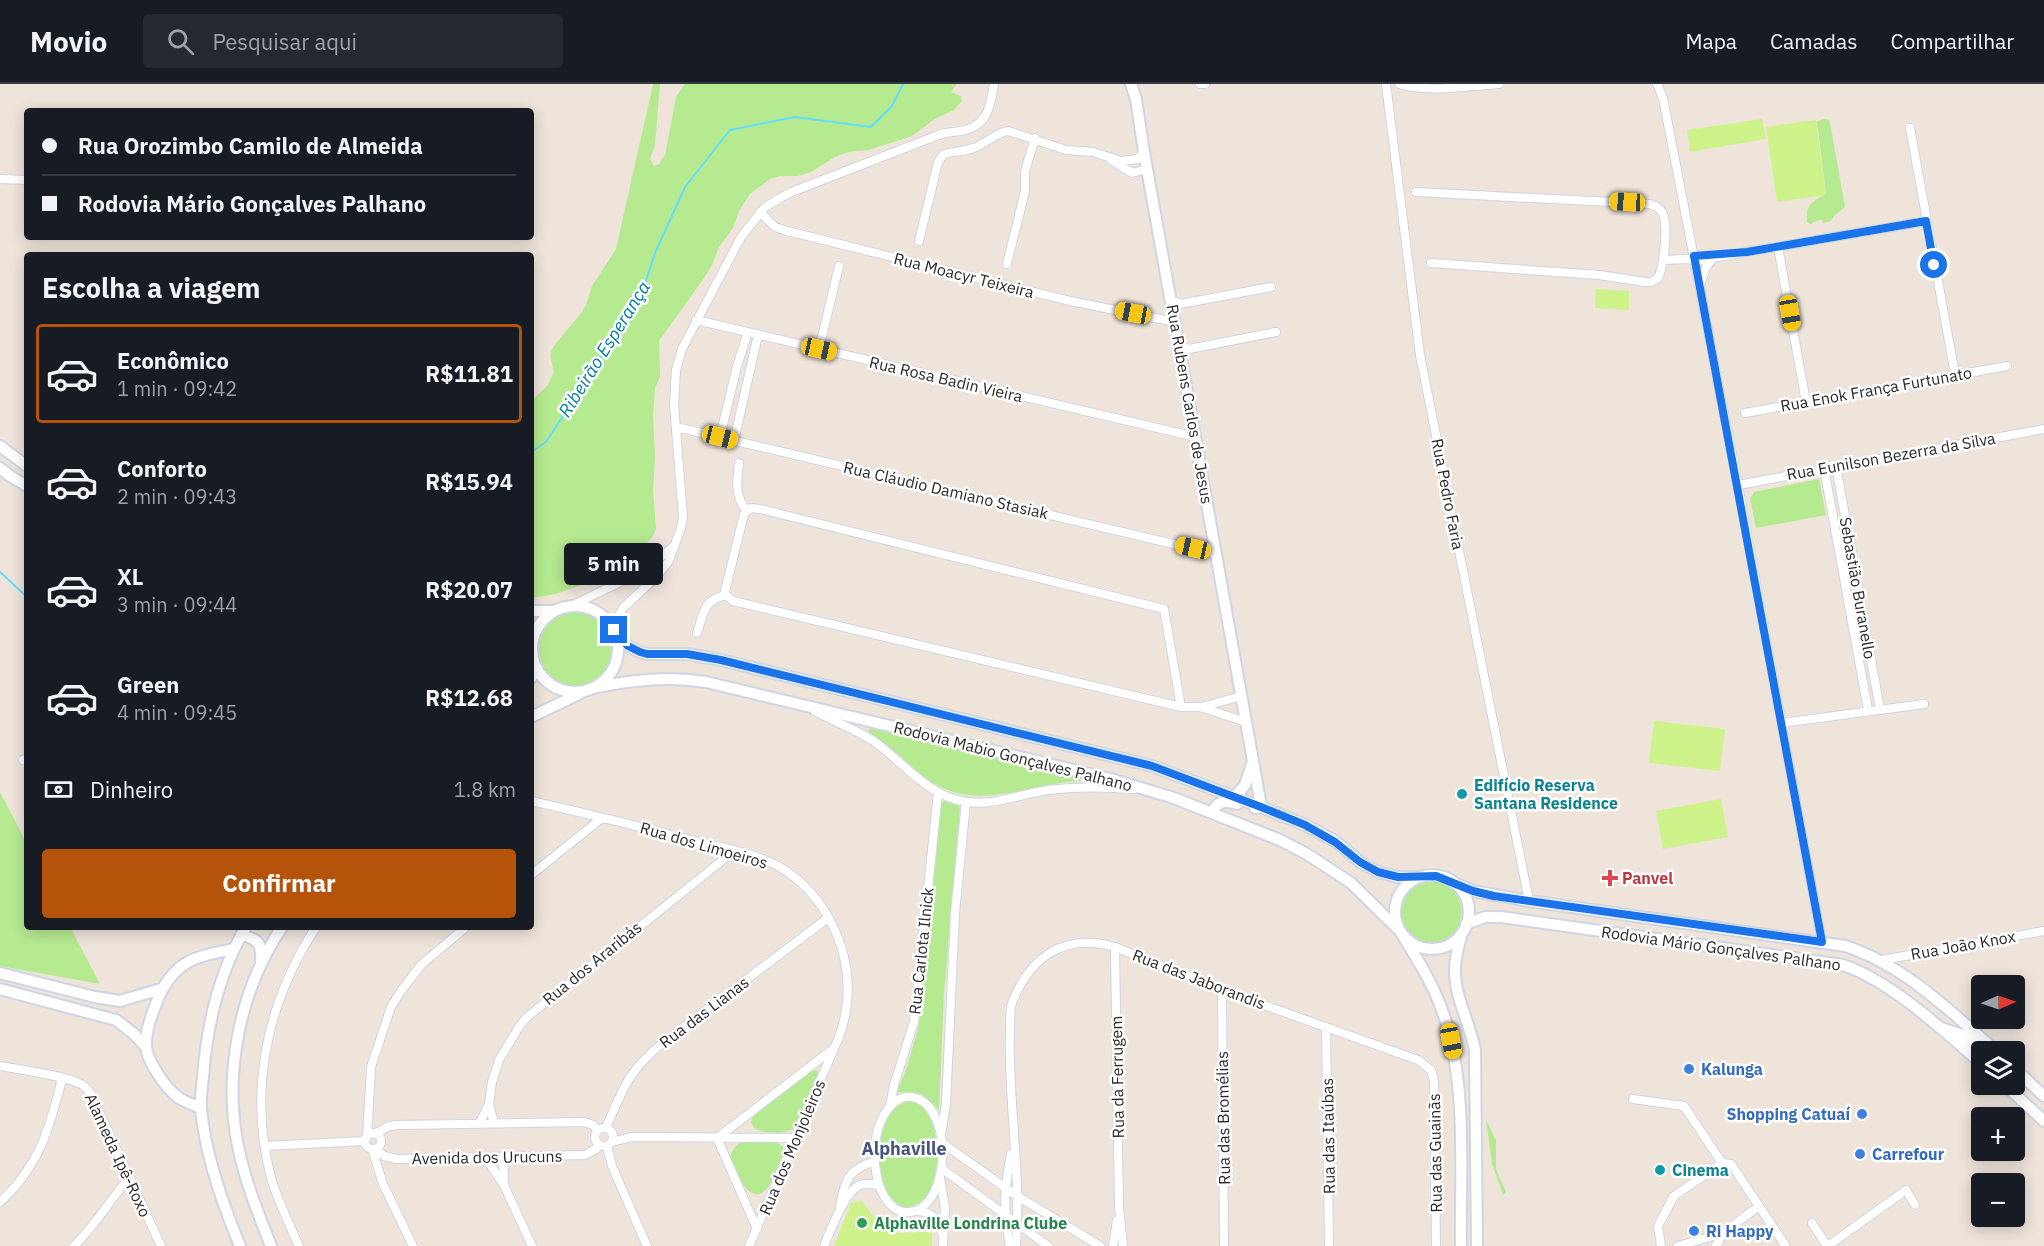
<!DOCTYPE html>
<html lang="pt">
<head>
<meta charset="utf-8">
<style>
  :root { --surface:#171b24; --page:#242831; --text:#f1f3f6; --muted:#9ea1a6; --line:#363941; --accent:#b45309 }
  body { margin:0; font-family:"IBM Plex Sans",sans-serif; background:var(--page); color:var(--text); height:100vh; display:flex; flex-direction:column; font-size:22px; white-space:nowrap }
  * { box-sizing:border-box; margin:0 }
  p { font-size:20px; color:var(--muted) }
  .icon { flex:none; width:33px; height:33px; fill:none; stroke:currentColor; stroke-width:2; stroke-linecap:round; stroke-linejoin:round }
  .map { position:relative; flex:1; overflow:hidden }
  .panel { position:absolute; left:24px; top:168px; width:510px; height:678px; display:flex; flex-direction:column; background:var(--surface); border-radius:6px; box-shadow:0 3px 15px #0003 }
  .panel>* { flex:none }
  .banner { position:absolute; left:24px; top:24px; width:510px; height:132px; border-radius:6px; box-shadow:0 3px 15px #0003; display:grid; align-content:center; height:132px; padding:0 18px; background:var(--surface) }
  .needle { width:39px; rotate:88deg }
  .controls { position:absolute; left:1971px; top:891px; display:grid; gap:12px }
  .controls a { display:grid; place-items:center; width:54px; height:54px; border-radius:6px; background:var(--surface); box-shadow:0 3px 15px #0003; font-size:30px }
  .end { position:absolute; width:27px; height:27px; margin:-14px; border:8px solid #1a73e8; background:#fff; box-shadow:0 0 0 3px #fff }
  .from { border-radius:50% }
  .bubble { position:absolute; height:42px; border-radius:6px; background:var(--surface); box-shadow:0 3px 15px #0003; font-size:20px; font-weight:700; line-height:42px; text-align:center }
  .car { position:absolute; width:18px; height:36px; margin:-18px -9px; border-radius:8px; box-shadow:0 0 4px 2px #0007; background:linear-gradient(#f5c518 24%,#345 0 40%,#f5c518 0 76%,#345 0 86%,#f5c518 0) }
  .banner b { display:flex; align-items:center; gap:21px; height:57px; font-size:22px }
  .banner b+b { border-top:2px solid var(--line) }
  .banner i { width:15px; height:15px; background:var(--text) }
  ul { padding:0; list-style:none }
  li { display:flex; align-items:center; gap:18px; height:99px; margin:0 12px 9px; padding:0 6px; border:3px solid transparent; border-radius:6px }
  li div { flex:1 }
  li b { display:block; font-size:22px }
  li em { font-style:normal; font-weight:700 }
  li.active { border-color:var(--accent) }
  li>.icon { width:54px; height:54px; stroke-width:1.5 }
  h2 { padding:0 18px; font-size:27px; line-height:72px }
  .pay { display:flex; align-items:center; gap:15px; height:66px; padding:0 18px; font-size:22px }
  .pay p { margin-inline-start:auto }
  .action { display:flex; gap:12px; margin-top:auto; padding:12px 18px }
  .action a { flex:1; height:69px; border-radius:6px; background:var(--accent); color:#fff; font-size:24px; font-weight:700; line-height:69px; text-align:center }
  header { display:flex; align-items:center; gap:36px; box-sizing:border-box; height:84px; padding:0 30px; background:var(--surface); border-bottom:2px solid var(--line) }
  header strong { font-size:28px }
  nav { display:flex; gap:33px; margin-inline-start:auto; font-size:21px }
  .search { width:420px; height:54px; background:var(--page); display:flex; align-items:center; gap:15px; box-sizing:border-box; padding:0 21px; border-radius:6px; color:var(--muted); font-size:22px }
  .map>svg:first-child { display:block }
</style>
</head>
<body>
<header>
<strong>Movio</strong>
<div class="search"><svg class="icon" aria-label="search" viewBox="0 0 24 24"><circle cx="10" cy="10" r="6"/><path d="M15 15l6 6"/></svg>Pesquisar aqui</div>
<nav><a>Mapa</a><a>Camadas</a><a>Compartilhar</a></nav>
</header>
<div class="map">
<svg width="2044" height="1162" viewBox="0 0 2044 1162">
  <rect width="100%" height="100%" fill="#eee4da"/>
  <!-- green -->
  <path fill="#b6ea91" d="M 653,0 L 660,0 L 655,61 L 650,75 L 654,82 L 659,80 L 665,71 L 676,13 L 685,0 L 957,0 L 951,8 L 961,12 L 962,17 L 954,26 L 936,34 L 912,52 L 869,66 L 849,68 L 835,73 L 811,88 L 798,92 L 780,92 L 770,95 L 750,110 L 739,127 L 733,144 L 719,163 L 712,181 L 704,194 L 659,257 L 660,293 L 655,304 L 653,331 L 655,373 L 653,406 L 656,445 L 653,452 L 632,477 L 613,489 L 556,510 L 531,514 L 531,317 L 547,302 L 554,288 L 550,271 L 553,263 L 582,228 L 586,221 L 592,202 L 616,165 Z
    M 1824,35 L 1829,36 L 1831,44 L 1845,123 L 1834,132 L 1831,137 L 1823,139 L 1821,135 L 1810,140 L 1807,138 C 1805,122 1812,117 1826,110 L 1817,37 Z
    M 1819,395 L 1826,431 L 1756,444 L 1750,415 L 1754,408 Z
    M539 565a37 37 0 1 1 74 0a37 37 0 1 1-74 0Z
    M 873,644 L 1079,694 L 1081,696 L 1080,697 C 1031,699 981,727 935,700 C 922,693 911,681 899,671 C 890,663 880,656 869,649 L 869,645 Z
    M 0,708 L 27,760 L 27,843 L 70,843 L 100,900 L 0,882 Z
    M 945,717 L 959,722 L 960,725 L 944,910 L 939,1026 L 922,1010 L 897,1008 L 908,980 L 919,941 L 941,719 Z
    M1400 828a31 31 0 1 1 62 0a31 31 0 1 1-62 0Z
    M 811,986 L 818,987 L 818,991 L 796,1043 C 786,1051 765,1050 754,1044 L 751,1038 L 753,1031 Z
    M 912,1017 C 948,1028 946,1124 905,1123 C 869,1114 871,1019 912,1017 Z
    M 1486,1036 L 1496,1056 L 1496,1085 L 1506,1108 L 1503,1111 L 1492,1080 Z
    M 775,1057 L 783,1063 C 785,1072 780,1080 776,1089 C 764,1117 750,1117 737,1090 C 735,1084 731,1078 731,1072 C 731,1068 735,1063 738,1060 C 744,1056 767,1058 775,1057 Z"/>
  <!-- pitch -->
  <path fill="#cff38b" d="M 1762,35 L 1766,55 L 1690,68 L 1687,46 Z
    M 1816,36 L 1826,111 L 1777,118 L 1766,43 Z
    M 1596,205 L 1629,207 L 1629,226 L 1595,224 Z
    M 1654,637 L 1725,645 L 1720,687 L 1649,679 Z
    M 1721,715 L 1728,753 L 1663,765 L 1656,727 Z
    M 862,1117 C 871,1130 885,1149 903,1149 C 914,1149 922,1146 932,1149 L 932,1162 L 834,1162 L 851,1119 Z"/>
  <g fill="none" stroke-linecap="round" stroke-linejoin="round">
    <!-- stream -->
    <path stroke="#62dffb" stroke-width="2" d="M 531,368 L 546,358 L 641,212 L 655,169 L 685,103 L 730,46 L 795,33 L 871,43 L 892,22 L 903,0
      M 0,488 L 27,513"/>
    <defs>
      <path id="street" d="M 1200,0 L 1205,0
        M 1386,0 L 1420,271 L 1529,817
        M 1399,0 C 1430,9 1468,2 1499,0
        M 1657,0 L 1663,14 L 1738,401 L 1822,858
        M 1910,44 L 1955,290
        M 1111,76 L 1132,89 L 1147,85
        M 0,95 L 27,96
        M 1416,108 L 1650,120 C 1655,122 1659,123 1662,128 C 1669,139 1664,182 1658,194 L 1651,198 L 1645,198 L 1599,191 L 1431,179
        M 760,128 L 775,143 L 787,147 L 1070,217 L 1175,238
        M 919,157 L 938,78 L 944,70 C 954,67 964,68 973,64 C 986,60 995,49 1008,47 L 1066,66 L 1093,68 L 1121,77 L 1138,75 L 1144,68
        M 1778,163 L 1806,318
        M 1664,176 L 1689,175 L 1695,177 L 1926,137
        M 1007,180 L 1025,107 L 1025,87 L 1035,54
        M 1700,201 L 1706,183 L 1712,175
        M 1171,216 L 1180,220 L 1271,203
        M 696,236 L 1196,353
        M 1180,262 L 1189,265 L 1276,248
        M 819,265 L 839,182
        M 1745,329 L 2007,282
        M 676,343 L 1216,470
        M 720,353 L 737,282 L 748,248
        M 734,357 L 758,251
        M 739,379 C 737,396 734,413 747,426
        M 1836,382 L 1880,625
        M 1824,384 L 1868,626
        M 1738,401 L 2044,345
        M 571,522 L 647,485 L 674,462
        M 613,543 L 623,524 L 655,494 L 669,477 L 681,444 L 683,433 L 674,320 L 676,286 L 682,265 L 741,153 L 765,123 L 789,109 L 941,50 C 949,48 957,48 965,46 C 988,41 991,20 994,0
        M 697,549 C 704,529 703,516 726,511
        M 1181,623 L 1164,525 L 760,425 L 751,424 L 744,430 L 725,507 L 726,511 L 733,517 L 1181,623 L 1200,623 L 1246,638
        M 1201,623 L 1242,612
        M 815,627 C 833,637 854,645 872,656 C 903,677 927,713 967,718 C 995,722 1020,710 1048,706 C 1077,702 1105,703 1134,705
        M 1782,639 L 1924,620
        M 23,676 L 27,674
        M 531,717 C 584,729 638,742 691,756 C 719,763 752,768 778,782 C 825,809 852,865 847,918 C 846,930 843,942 839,953 L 749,1162
        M 531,791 L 602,734
        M 1115,863 L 1119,1124 L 1123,1162
        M 1882,876 L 2044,847
        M 1222,906 L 1224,1162
        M 1326,943 L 1329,1162
        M 0,982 C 21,986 63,991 81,1000 C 85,1002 88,1006 91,1010 L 161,1162
        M 904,1013 C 956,1008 953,1126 909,1128 C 901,1129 894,1125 889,1119 C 867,1094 869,1025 904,1013 Z
        M 1633,1015 L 1684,1022 L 1722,1079 L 1731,1080 L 1759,1122
        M 489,1020 L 494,1039
        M 890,1022 L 894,1001 L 914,938 L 938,709
        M 479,1040 L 489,1020 L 492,998 L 499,976 L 519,943 L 527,933 L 734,767
        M595 1053a9 9 0 1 1 18 0a9 9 0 1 1-18 0Z
        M 606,1044 C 624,1002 628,987 665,957 L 828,834
        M365 1057a8 8 0 1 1 16 0a8 8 0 1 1-16 0Z
        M 374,1050 L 389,1042 L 397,1041 L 584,1038 L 593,1041 L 598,1046
        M 941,1051 L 946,1020 L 955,829 L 966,718
        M 367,1053 L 371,983 L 391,923 L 401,907 L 421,881 L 466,843
        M 717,1054 L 833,965
        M 717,1054 L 757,1145
        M 612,1058 L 631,1053 L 797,1054
        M 941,1058 L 1017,1112 L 1100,1162
        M 265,1062 L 365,1057
        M 607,1062 L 612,1082 L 647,1162
        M 372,1065 L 383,1100 L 413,1162
        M 376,1065 L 384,1072 L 396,1075 L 585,1071 L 596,1065 L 598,1060
        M 503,1072 L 504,1100
        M 485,1073 L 504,1101 L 532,1162
        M 941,1084 L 1048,1162
        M 940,1095 L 945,1123 L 943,1162
        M 0,1118 C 39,1083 50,1043 62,995
        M 840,1122 C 845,1095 848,1086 875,1077
        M 917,1127 C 932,1128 938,1135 942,1149
        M 1812,1139 L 1827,1162
        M 74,1162 C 95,1142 110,1116 129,1094
        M 299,1162 C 289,1140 278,1117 271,1094 C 248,1006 267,918 316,843
        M 824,1162 C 830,1147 845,1107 860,1101 C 866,1099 873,1100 879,1101
        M 1010,1162 C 1003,1124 1004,1107 1011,1070
        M 1016,1162 C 1022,1082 1005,1002 1011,922 C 1028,874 1063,848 1115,863 L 1222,906 L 1418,976 L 1431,986 L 1434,996 L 1436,1162
        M 1113,1162 L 1117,1137
        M 1661,1162 L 1658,1142 L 1674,1112 L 1722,1079
        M 1678,1162 L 1723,1149
        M 1716,1162 L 1723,1149 L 1759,1122 L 1785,1161 L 1784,1162
        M 1828,1162 L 1906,1106 L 1915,1121"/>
      <path id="secondary" d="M 1131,0 L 1136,15 L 1144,68 L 1253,677 L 1261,723 L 1255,724
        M 0,362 L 27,382
        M 0,384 L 10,392 L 27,402
        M532 565a43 43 0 1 1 86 0a43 43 0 1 1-86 0Z
        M 531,527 L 554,527
        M 614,546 L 628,562 L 640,568 L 647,570 L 687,570 L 721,576 L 1152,682 L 1261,723 L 1305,741 L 1335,757 L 1360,778 L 1378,788 L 1398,793 L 1422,793
        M 531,594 L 537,584
        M 593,604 C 631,596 667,592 706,598 L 1111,695 L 1174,714 L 1280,756 L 1307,770 L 1351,799 L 1399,846
        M 531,633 L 579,610
        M 1235,713 L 1245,701 L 1252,680
        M 1212,729 C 1217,717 1226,716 1237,720
        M1395 828a37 37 0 1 1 74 0a37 37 0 1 1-74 0Z
        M 1454,799 L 1473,807 L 1529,817 L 1845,862 C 1904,881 1950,927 1997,968
        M 1466,840 L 1485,833 L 1501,833 L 1843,881 C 1891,897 1944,947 1982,980
        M 1462,850 C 1458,862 1455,874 1455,887 C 1455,914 1470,939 1475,966 L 1477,1162
        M 241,851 C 258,855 262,859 261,876
        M 1403,852 C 1420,879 1437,907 1446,938 C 1467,1008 1460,1089 1461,1162
        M 0,889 L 95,913 L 120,917 L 161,905
        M 0,905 L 116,936 L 134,950 L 145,962
        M 1941,944 L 1963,951 L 1982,968
        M 2014,984 L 2044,1012
        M 2004,1000 L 2044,1037
        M 200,1024 C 194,1021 186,1018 179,1014 C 167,1006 145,975 146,960 C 146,947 151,932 156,920 C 162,903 173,886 190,877 C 204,870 219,868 234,865
        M 240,1162 C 223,1121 205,1069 201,1025 C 200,1014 202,1003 203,993 C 207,941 219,888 246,843
        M 271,1162 C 258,1129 245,1097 238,1062 C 223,989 240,905 282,843"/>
    </defs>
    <!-- street casing -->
    <use href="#street" stroke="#cfd5e5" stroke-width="10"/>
    <!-- secondary casing -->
    <use href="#secondary" stroke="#cfd5e5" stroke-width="14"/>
    <!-- street -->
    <use href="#street" stroke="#fff" stroke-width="8"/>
    <!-- secondary -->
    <use href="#secondary" stroke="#fff" stroke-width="10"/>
  </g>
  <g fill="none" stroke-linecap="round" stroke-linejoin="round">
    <!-- route -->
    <path stroke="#1a73e8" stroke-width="8" d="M 614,546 L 628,562 L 640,568 L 647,570 L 687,570 L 721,576 L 1152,682 L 1261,723 L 1305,741 L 1335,758 L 1360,778 L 1378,788 L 1398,793 L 1436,792 L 1473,807 L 1494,812 L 1822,858 L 1694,172 L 1747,168 L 1926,137 L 1934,181"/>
  </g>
  <!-- markers -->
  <g fill="#0f9aa8" stroke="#fff" stroke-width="2">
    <circle cx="1462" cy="710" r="6"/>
    <circle cx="1660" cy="1086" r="6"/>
  </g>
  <path fill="#e0444e" stroke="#fff" stroke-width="2" d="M1607 785h6v6h6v6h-6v6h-6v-6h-6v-6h6z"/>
  <g fill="#3f7fe0" stroke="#fff" stroke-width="2">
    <circle cx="1689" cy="985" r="6"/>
    <circle cx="1862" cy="1030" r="6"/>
    <circle cx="1860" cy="1070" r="6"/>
    <circle cx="1694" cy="1147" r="6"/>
  </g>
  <circle fill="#2e9e5b" stroke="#fff" stroke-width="2" cx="862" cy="1139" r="6"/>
  <g text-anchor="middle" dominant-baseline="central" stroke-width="5" stroke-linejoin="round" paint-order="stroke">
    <!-- street labels -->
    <g font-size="16" fill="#2a2a2a" stroke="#fff">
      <text transform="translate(964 191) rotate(14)">Rua Moacyr Teixeira</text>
      <text transform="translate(946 295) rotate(13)">Rua Rosa Badin Vieira</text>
      <text transform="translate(1876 305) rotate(-10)">Rua Enok França Furtunato</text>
      <text transform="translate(1190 320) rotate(80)">Rua Rubens Carlos de Jesus</text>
      <text transform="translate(1891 372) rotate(-10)">Rua Eunilson Bezerra da Silva</text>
      <text transform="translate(946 406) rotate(13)">Rua Cláudio Damiano Stasiak</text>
      <text transform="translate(1448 410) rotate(79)">Rua Pedro Faria</text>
      <text transform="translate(1858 504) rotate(80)">Sebastião Buranello</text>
      <text transform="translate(1013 672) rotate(14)">Rodovia Mabio Gonçalves Palhano</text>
      <text transform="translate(704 761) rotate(16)">Rua dos Limoeiros</text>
      <text transform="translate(1963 861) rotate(-10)">Rua João Knox</text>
      <text transform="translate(1721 864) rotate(8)">Rodovia Mário Gonçalves Palhano</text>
      <text transform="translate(921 867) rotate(-84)">Rua Carlota Ilnick</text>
      <text transform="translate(592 879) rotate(-39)">Rua dos Araribás</text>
      <text transform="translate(1199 895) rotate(21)">Rua das Jaborandis</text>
      <text transform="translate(704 928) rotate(-37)">Rua das Lianas</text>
      <text transform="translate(1117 993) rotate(-91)">Rua da Ferrugem</text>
      <text transform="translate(1223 1034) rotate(-91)">Rua das Bromélias</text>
      <text transform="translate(1328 1052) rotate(-91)">Rua das Itaúbas</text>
      <text transform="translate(792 1063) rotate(-67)">Rua dos Monjoleiros</text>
      <text transform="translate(1435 1069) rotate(-91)">Rua das Guainãs</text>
      <text transform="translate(118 1071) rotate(65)">Alameda Ipê-Roxo</text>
      <text transform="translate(487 1073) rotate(-1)">Avenida dos Urucuns</text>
    </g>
    <!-- culture labels -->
    <g font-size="16" font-weight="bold" fill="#0d838f" stroke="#fff" text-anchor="start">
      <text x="1474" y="701">Edifício Reserva<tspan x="1474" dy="18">Santana Residence</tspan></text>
      <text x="1672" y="1086">Cinema</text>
    </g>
    <!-- health labels -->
    <g font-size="16" font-weight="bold" fill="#be3a42" stroke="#fff" text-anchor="start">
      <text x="1622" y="794">Panvel</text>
    </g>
    <!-- shop labels -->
    <g font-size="16" font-weight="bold" fill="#366cbe" stroke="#fff" text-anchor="start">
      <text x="1701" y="985">Kalunga</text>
      <text x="1850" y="1030" text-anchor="end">Shopping Catuaí</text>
      <text x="1872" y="1070">Carrefour</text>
      <text x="1706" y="1147">Ri Happy</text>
    </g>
    <!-- leisure labels -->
    <g font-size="16" font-weight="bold" fill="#27864d" stroke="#fff" text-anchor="start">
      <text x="874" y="1139">Alphaville Londrina Clube</text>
    </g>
    <!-- water labels -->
    <g font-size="18" font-style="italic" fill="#007ca8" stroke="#fff">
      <text transform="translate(604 265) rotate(-58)">Ribeirão Esperança</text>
    </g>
    <!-- neighbourhood labels -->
    <g font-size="18" font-weight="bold" fill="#46557f" stroke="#fff">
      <text x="904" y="1064">Alphaville</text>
    </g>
  </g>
</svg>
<div class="controls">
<a><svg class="needle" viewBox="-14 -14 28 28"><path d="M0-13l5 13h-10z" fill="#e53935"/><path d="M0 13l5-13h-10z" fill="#9ea1a6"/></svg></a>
<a><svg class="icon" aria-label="layers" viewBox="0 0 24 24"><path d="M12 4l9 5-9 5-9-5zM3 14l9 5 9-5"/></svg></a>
<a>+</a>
<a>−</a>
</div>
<i class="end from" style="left:1934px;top:181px"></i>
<i class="end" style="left:614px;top:546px"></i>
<div class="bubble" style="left:564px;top:459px;width:99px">5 min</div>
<i class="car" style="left:1627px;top:118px;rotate:273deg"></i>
<i class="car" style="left:1133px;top:229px;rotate:281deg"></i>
<i class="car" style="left:1790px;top:229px;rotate:170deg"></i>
<i class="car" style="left:819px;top:265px;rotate:103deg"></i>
<i class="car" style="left:720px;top:353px;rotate:104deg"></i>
<i class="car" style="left:1193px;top:464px;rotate:283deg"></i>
<i class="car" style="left:1451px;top:957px;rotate:169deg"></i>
<div class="banner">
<b><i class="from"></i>Rua Orozimbo Camilo de Almeida</b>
<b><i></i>Rodovia Mário Gonçalves Palhano</b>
</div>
<section class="panel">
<h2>Escolha a viagem</h2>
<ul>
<li class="active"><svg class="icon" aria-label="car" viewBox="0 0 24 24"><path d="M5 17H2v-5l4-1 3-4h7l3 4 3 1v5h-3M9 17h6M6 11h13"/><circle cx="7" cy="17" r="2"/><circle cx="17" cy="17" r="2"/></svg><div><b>Econômico</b><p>1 min · 09:42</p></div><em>R$11.81</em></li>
<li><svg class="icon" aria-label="car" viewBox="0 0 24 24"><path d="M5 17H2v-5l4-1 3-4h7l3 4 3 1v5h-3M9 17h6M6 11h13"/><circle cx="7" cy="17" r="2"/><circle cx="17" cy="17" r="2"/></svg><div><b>Conforto</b><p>2 min · 09:43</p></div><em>R$15.94</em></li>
<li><svg class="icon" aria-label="car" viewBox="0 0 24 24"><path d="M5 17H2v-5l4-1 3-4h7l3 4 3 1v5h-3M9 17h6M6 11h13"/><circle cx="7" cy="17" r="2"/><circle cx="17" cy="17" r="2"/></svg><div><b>XL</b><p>3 min · 09:44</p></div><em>R$20.07</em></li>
<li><svg class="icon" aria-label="car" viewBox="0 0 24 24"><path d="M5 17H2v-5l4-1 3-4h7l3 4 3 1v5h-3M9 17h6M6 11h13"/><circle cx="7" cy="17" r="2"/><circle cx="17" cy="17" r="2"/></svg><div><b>Green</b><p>4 min · 09:45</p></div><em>R$12.68</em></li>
</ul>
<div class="pay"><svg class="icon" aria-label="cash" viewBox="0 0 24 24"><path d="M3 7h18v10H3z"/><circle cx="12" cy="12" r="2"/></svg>Dinheiro<p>1.8 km</p></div>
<div class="action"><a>Confirmar</a></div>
</section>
</div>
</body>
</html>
